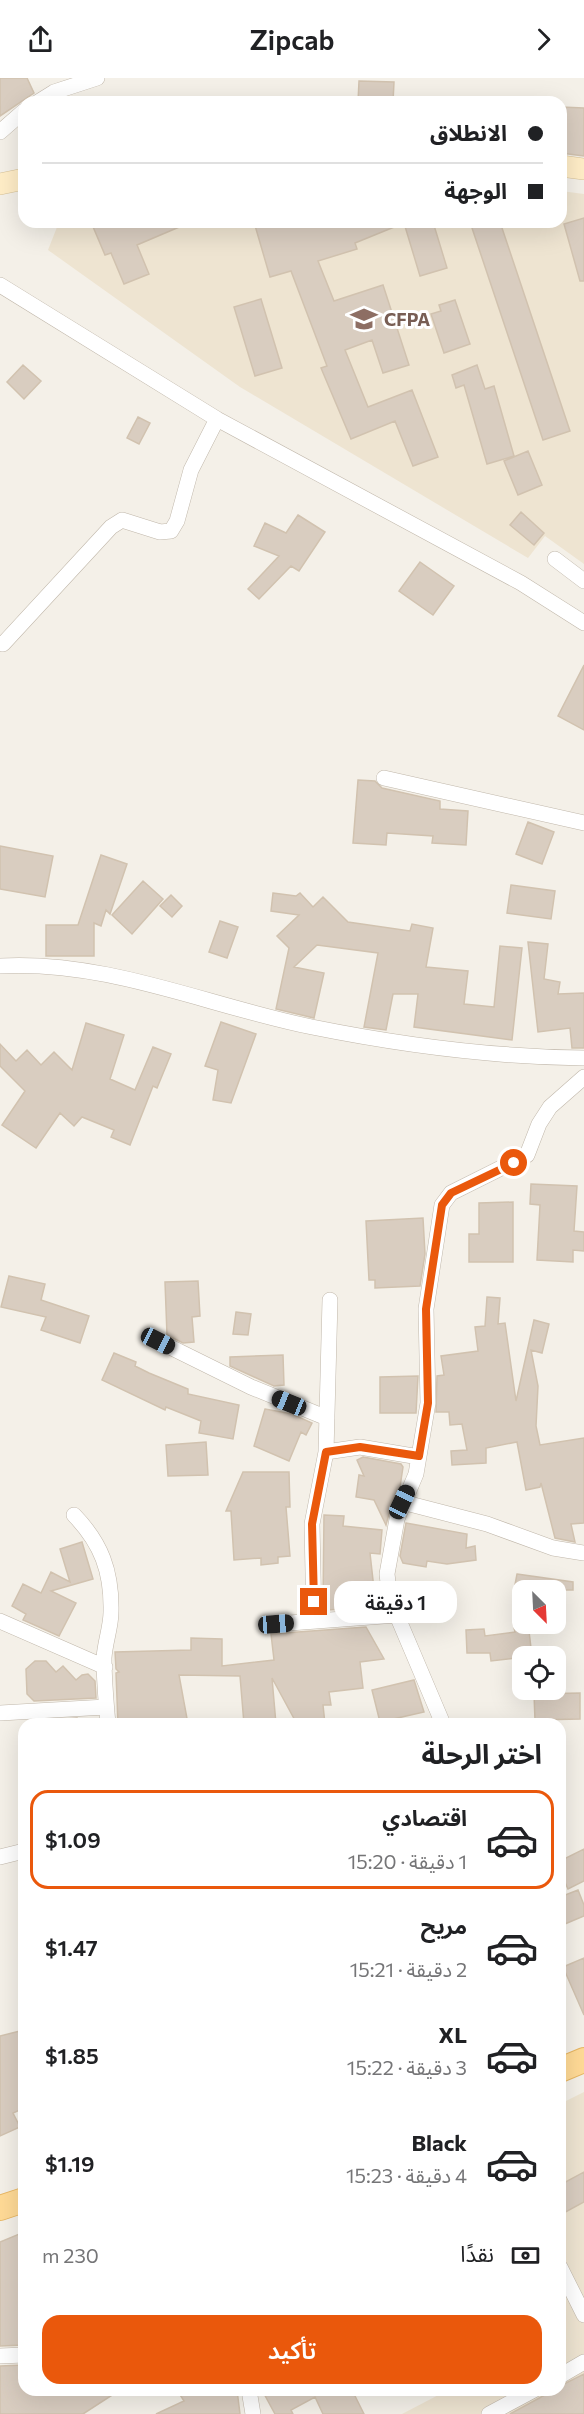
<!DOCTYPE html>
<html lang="ar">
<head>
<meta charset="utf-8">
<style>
  :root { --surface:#fff; --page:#f6f6f6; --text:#202124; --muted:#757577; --line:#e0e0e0; --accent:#ea580c }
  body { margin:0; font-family:Commissioner,"Noto Sans Arabic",sans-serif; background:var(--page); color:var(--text); direction:rtl; height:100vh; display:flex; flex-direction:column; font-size:22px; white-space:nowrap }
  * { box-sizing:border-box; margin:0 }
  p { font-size:20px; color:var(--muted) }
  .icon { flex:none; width:33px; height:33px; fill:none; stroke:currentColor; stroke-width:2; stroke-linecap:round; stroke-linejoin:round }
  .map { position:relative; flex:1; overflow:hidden; direction:ltr }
  .sheet { position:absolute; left:18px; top:1640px; width:548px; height:678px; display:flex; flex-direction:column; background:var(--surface); border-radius:18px; box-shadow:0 6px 24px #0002; direction:rtl }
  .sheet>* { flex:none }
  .banner { position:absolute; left:18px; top:18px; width:549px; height:132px; border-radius:18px; box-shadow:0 6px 24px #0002; direction:rtl; display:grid; align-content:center; height:132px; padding:0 24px; background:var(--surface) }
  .needle { width:39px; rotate:156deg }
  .controls { position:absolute; left:512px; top:1502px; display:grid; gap:12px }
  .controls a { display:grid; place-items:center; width:54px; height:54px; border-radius:12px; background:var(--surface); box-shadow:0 6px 24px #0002; font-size:30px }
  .end { position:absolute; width:27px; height:27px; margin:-14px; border:8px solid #ea580c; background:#fff; box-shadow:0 0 0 3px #fff }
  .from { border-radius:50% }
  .bubble { position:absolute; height:42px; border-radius:18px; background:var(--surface); box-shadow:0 6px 24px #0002; font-size:20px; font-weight:600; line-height:42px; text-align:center; direction:rtl }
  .car { position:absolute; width:18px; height:36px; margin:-18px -9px; border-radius:8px; box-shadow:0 0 4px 2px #0007; background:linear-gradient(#222 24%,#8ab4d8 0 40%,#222 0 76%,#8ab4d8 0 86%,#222 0) }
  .banner b { display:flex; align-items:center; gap:21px; height:57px; font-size:22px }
  .banner b+b { border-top:2px solid var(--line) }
  .banner i { width:15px; height:15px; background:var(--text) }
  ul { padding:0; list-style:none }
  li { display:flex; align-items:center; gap:18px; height:99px; margin:0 12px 9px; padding:0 12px; border:3px solid transparent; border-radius:18px }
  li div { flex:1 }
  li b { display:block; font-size:22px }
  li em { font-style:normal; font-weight:600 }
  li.current { border-color:var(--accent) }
  li>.icon { width:54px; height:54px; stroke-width:1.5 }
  h2 { padding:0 24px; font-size:27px; line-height:72px }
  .pay { display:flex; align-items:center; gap:15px; height:66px; padding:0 24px; font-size:22px }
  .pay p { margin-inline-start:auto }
  .primary-button { display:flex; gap:12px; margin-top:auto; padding:12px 24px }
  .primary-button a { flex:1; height:69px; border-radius:18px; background:var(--accent); color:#fff; font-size:24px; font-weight:600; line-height:69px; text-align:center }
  header { display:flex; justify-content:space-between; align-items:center; height:78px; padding:0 24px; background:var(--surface); font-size:27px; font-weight:600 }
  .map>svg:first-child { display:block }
</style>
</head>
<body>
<header><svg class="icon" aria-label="forward" viewBox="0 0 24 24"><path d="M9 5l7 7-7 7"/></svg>Zipcab<svg class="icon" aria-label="share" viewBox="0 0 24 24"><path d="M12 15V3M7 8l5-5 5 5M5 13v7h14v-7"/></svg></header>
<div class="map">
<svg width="584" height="2336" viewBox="0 0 584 2336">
  <rect width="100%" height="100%" fill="#f4f0e8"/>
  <!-- education -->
  <path fill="#eee4d1" d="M 561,113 L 584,116 L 584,486 L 545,458 L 528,480 L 240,309 L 48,172 L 59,144 L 561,144 Z
    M 584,2014 L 584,2231 L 560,2180 L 560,2026 Z
    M 560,2198 L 584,2245 L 584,2336 L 402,2336 L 448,2312 L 560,2312 Z"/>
  <!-- building -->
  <path fill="#d9cdc0" stroke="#d1c2af" stroke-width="1.5" d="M 0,0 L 27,0 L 34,15 L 0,38 Z
    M 359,3 L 394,4 L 393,24 L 358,24 Z
    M 561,29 L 584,30 L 584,78 L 561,75 Z
    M 584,140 L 584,203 L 580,203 L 564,146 Z
    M 91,144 L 191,144 L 137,167 L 149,196 L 124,206 L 111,175 L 105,177 Z
    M 254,144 L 433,144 L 447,190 L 420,198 L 404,145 L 355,165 L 357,171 L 318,183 L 334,223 L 383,207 L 409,287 L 383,295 L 372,262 L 345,272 L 368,329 L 412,312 L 438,379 L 413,388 L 395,343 L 351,361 L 321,290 L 327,288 L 291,193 L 270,199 Z
    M 470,144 L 500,144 L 570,353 L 543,362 Z
    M 261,221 L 282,290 L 255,298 L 234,229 Z
    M 455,222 L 470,266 L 444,275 L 431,236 L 441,233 L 439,227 Z
    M 23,287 L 41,303 L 24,321 L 7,304 Z
    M 477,287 L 485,311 L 494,308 L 514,378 L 487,386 L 464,307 L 456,310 L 452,297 Z
    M 138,339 L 150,345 L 139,366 L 127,360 Z
    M 528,373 L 542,407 L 518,417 L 504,383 Z
    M 521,434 L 544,455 L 534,467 L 510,447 Z
    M 298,437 L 325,454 L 299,493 L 291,488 L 259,521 L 248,511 L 279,478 L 254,468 L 265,445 L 286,455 Z
    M 420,484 L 454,508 L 433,537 L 399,513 Z
    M 584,587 L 584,652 L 558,638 Z
    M 358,702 L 375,703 L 382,710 L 440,723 L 440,731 L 468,733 L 466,767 L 432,765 L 433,758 L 387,755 L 386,767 L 353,765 Z
    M 528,744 L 554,754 L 542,786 L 516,776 Z
    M 0,768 L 53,778 L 45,819 L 0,811 Z
    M 101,777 L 127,786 L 110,836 L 106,832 L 101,848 L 94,845 L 94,878 L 46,878 L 46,847 L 78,847 Z
    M 143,803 L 163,821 L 132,856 L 112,837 Z
    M 511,807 L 555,813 L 551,841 L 507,835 Z
    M 273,815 L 296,818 L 300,815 L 313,829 L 323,819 L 348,844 L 410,853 L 412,846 L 433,850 L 426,889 L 468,893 L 464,926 L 494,929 L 500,868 L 522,870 L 512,962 L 414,949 L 418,916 L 393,916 L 386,952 L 364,949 L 378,875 L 317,867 L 294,889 L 324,895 L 314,940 L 276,931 L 289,870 L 277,858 L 299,837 L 271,833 Z
    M 171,817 L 182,828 L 172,839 L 160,828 Z
    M 220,843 L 238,849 L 227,880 L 209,874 Z
    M 528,864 L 548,866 L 544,901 L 560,904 L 558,916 L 584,915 L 584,970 L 572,970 L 570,950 L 538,954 Z
    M 221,944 L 256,956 L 231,1025 L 213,1022 L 218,992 L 205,988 Z
    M 86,945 L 124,957 L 110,1001 L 135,1012 L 153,969 L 171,976 L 157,1010 L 153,1008 L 130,1067 L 111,1059 L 114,1052 L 82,1039 L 74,1048 L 60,1035 L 36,1070 L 2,1047 L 25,1013 L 0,988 L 0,966 L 16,983 L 27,972 L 41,987 L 54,974 L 72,992 Z
    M 531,1106 L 577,1108 L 574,1153 L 584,1154 L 584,1173 L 573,1172 L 573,1184 L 537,1182 L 540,1127 L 530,1126 Z
    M 513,1124 L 513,1184 L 469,1184 L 469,1156 L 479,1156 L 479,1125 Z
    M 423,1140 L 425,1176 L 420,1208 L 375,1210 L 375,1202 L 369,1202 L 366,1143 Z
    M 9,1198 L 45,1206 L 41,1222 L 89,1238 L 80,1265 L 41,1252 L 46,1239 L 1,1229 Z
    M 198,1203 L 200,1238 L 192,1239 L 194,1264 L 183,1265 L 167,1257 L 165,1204 Z
    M 487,1219 L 500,1220 L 498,1246 L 505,1245 L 516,1323 L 534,1242 L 549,1246 L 542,1275 L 531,1272 L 538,1308 L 536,1348 L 540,1367 L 584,1360 L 584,1445 L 571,1446 L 575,1464 L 555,1460 L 541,1405 L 540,1409 L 526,1412 L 517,1364 L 486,1370 L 486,1385 L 452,1387 L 451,1373 L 467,1372 L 462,1346 L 450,1347 L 449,1334 L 436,1334 L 437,1298 L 444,1297 L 441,1278 L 478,1273 L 475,1249 L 485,1248 Z
    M 236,1234 L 251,1236 L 248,1257 L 233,1256 Z
    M 114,1275 L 136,1284 L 135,1288 L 149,1295 L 188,1311 L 188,1316 L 239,1327 L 233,1361 L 199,1355 L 201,1343 L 166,1329 L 165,1332 L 102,1302 Z
    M 283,1277 L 284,1307 L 274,1308 L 230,1288 L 230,1279 Z
    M 418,1298 L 416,1335 L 380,1335 L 380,1299 Z
    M 265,1331 L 292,1336 L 312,1345 L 306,1357 L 301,1354 L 289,1383 L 254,1368 Z
    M 206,1364 L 208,1397 L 168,1398 L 166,1367 Z
    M 363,1379 L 401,1386 L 403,1389 L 400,1409 L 393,1421 L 386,1447 L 374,1422 L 356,1419 L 359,1397 L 364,1398 L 357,1382 Z
    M 243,1394 L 289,1394 L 290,1429 L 286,1429 L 290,1478 L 278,1479 L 278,1485 L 261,1487 L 261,1480 L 234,1482 L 231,1433 L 226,1433 Z
    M 324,1437 L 344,1438 L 343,1448 L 382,1452 L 380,1476 L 370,1475 L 376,1529 L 327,1532 L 323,1525 Z
    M 406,1445 L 467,1456 L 466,1470 L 475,1468 L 476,1482 L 447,1486 L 427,1483 L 426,1489 L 403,1485 L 400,1478 Z
    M 82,1464 L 93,1501 L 51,1513 L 76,1525 L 59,1558 L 23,1542 L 26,1536 L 12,1528 L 23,1506 L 41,1515 L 51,1494 L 70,1504 L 60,1471 Z
    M 517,1496 L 573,1504 L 573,1512 L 514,1512 Z
    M 513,1545 L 528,1545 L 532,1578 L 491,1583 L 490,1575 L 467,1575 L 466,1552 L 484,1551 L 485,1558 L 515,1554 Z
    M 366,1549 L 384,1581 L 360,1584 L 363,1610 L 329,1614 L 331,1627 L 323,1627 L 325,1646 L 297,1646 L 272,1600 L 276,1646 L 244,1646 L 240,1598 L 179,1597 L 188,1646 L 118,1646 L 116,1595 L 119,1594 L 116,1591 L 115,1574 L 191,1572 L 191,1560 L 222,1561 L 222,1588 L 274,1582 L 271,1556 Z
    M 35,1583 L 46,1583 L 56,1594 L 63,1588 L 76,1602 L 82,1597 L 88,1596 L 95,1603 L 96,1620 L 34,1623 L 27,1616 L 26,1591 Z
    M 414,1602 L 424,1634 L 380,1644 L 372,1612 Z
    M 580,1615 L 580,1641 L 535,1642 L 534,1616 Z
    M 77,1640 L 77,1646 L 54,1646 L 51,1642 Z
    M 584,1771 L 584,1803 L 568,1811 L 560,1793 L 560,1783 Z
    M 578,1812 L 584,1827 L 584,1838 L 560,1848 L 560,1819 Z
    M 584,1880 L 584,1937 L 563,1889 Z
    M 24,1952 L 24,2009 L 19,2011 L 24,2022 L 24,2030 L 13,2035 L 20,2049 L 0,2058 L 0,1958 Z
    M 584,2094 L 584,2124 L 560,2137 L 560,2107 Z
    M 24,2154 L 24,2267 L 0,2268 L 0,2164 Z
    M 24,2287 L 24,2312 L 120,2312 L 83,2336 L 0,2336 L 0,2288 Z
    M 584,2296 L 584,2336 L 510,2336 L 554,2312 L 560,2312 L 560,2308 Z
    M 177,2312 L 237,2312 L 240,2336 L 156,2336 L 184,2323 Z
    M 262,2312 L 352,2312 L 364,2336 L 323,2336 L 315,2319 L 291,2332 L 293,2336 L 275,2336 Z"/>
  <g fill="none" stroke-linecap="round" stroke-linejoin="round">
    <defs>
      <path id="street" d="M 38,24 L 54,14 L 97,0
        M 0,54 L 24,33
        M 0,207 L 217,341 L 521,505 L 584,545
        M 555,481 L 584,503
        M 3,566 L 111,449 L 122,442 L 160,454 L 171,453 L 177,443 L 191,392 L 217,341
        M 384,700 L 584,745
        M 0,888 C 108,882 208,928 312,949 C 401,967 494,979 584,980
        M 158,1263 L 251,1309 L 327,1340
        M 326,1374 L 360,1369 L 419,1379
        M 402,1424 L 487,1446 L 553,1470 L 584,1475
        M 74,1437 C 101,1465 112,1493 111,1534 C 111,1549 105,1564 104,1580 C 104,1602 106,1624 108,1646
        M 0,1543 L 105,1589
        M 314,1543 L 312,1446 L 326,1374 L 330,1222
        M 276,1546 L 397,1537
        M 0,1635 L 106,1629
        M 443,1646 L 390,1521 L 387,1496 L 397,1441 L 416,1396 L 428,1325 L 426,1231 L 442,1127 L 451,1115 L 527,1077 L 539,1046 L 550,1029 L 584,999
        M 0,1779 L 24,1773
        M 560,2189 L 584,2237
        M 0,2278 L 24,2277
        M 560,2298 L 584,2284
        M 249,2312 L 253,2336
        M 489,2336 L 534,2312"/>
      <path id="secondary" d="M 561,88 L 584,91
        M 0,106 L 24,101"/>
      <path id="primary" d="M 560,1992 L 584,1982
        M 0,2130 L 24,2122"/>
    </defs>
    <!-- street casing -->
    <use href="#street" stroke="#c0b7aa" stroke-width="16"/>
    <!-- secondary casing -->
    <use href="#secondary" stroke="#d6c096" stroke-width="22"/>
    <!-- primary casing -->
    <use href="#primary" stroke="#e8b662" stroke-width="26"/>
    <!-- street -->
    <use href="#street" stroke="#fff" stroke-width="15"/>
    <!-- secondary -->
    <use href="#secondary" stroke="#ffedc7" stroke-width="21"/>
    <!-- primary -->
    <use href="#primary" stroke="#ffda96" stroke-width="24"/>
  </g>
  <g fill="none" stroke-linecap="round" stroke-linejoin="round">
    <!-- route -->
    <path stroke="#ea580c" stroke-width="8" d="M 314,1524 L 312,1446 L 326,1374 L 360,1369 L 419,1378 L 428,1325 L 426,1231 L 442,1127 L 451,1115 L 514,1085"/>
  </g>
  <!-- icons -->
  <defs>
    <symbol id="university-bare" viewBox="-9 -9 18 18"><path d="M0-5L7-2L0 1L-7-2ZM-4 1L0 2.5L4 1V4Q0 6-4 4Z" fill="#8d6e63" stroke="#fff" stroke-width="2.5" paint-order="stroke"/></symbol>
  </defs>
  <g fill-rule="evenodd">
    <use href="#university-bare" x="345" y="222" width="38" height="38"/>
  </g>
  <g text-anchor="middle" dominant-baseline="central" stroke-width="6" stroke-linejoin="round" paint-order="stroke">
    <!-- education labels -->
    <g font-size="18" font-weight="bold" fill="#785e54" stroke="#fff" text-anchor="start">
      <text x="384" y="241">CFPA</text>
    </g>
  </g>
</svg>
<div class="controls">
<a><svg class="needle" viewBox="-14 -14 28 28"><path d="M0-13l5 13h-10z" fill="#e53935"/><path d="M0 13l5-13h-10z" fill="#757577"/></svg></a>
<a><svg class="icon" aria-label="locate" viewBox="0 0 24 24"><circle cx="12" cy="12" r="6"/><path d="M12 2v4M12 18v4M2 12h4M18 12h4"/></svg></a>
</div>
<i class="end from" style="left:514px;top:1085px"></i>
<i class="end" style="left:314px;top:1524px"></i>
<div class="bubble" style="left:334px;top:1503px;width:123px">1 دقيقة</div>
<i class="car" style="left:158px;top:1263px;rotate:117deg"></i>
<i class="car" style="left:289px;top:1325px;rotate:292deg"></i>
<i class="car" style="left:402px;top:1424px;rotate:25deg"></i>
<i class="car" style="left:276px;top:1546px;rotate:86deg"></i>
<div class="banner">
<b><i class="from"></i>الانطلاق</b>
<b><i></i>الوجهة</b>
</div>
<section class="sheet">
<h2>اختر الرحلة</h2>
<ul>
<li class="current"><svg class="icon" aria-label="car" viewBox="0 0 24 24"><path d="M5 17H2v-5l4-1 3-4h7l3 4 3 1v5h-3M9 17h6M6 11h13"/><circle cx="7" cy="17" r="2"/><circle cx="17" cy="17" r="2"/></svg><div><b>اقتصادي</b><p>1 دقيقة · 15:20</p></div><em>$1.09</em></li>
<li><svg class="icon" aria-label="car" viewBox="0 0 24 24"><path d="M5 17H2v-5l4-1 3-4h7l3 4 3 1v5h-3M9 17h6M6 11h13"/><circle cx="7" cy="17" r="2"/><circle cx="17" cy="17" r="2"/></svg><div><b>مريح</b><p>2 دقيقة · 15:21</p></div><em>$1.47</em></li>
<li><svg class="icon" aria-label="car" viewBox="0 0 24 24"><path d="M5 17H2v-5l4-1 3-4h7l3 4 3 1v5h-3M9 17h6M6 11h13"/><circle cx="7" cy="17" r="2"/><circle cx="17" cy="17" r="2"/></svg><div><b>XL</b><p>3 دقيقة · 15:22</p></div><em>$1.85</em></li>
<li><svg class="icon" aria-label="car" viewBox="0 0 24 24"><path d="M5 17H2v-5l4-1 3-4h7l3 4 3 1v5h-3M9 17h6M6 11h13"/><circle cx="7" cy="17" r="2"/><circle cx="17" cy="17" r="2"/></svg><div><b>Black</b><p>4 دقيقة · 15:23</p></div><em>$1.19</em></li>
</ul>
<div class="pay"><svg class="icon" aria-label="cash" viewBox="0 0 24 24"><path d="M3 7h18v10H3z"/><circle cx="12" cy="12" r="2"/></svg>نقدًا<p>230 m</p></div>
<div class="primary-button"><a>تأكيد</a></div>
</section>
</div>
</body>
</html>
